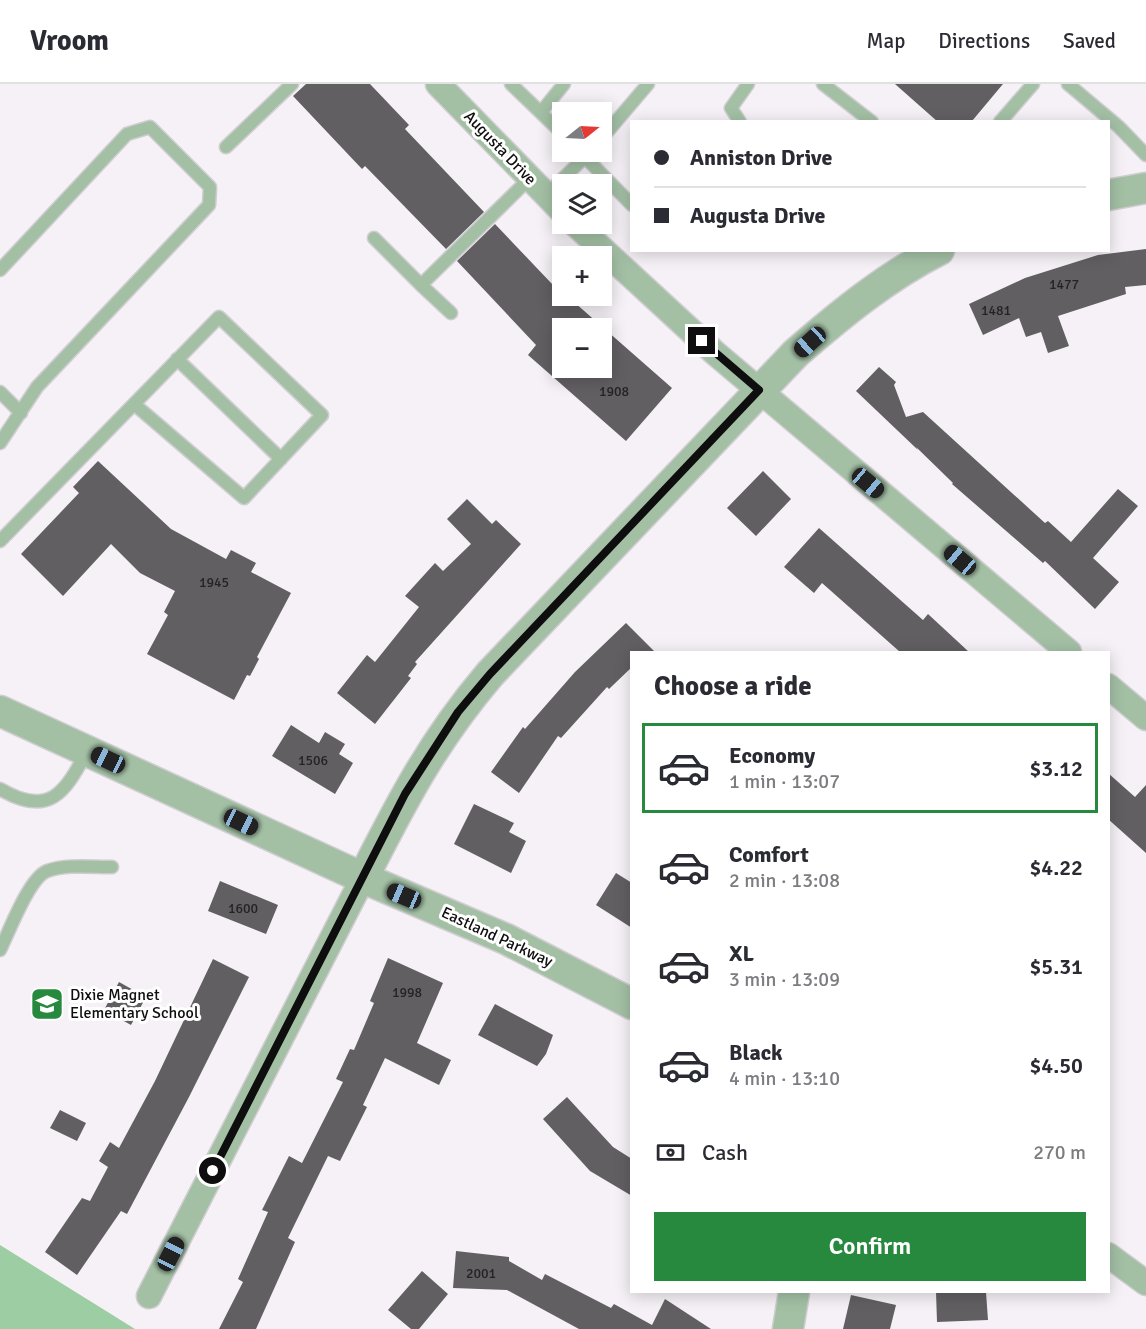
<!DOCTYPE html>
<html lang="en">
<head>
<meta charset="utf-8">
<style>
  :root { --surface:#fff; --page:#f2f2f3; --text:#2b2b33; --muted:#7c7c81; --line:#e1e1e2; --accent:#26893e }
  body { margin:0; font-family:Signika,sans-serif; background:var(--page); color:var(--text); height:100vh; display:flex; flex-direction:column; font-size:22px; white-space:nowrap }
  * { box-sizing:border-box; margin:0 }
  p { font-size:20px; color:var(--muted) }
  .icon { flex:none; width:33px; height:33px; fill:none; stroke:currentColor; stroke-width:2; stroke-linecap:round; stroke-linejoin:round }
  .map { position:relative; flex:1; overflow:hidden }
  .side { position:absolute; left:630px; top:567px; width:480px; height:642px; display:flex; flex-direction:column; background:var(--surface); border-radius:0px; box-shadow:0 3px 15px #0003 }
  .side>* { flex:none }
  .top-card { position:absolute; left:630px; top:36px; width:480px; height:132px; border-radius:0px; box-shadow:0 3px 15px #0003; display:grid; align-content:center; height:132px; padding:0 24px; background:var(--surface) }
  .needle { width:39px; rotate:72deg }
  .tools { position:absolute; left:552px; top:18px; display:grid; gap:12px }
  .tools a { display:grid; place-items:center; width:60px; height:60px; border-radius:0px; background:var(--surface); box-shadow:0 3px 15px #0003; font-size:30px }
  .end { position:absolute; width:27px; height:27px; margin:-14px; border:8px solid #0f0e0f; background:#fff; box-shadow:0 0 0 3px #fff }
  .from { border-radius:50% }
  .car { position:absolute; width:18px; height:36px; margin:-18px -9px; border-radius:8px; box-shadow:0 0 4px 2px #0007; background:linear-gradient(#222 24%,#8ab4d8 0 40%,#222 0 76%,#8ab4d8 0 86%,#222 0) }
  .top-card b { display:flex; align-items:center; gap:21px; height:57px; font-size:22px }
  .top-card b+b { border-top:2px solid var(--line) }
  .top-card i { width:15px; height:15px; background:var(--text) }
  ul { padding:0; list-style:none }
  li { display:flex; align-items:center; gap:18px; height:90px; margin:0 12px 9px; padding:0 12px; border:3px solid transparent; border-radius:0px }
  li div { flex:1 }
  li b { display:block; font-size:22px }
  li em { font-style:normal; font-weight:600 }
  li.selected { border-color:var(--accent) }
  li>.icon { width:54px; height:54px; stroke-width:1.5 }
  h2 { padding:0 24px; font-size:27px; line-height:72px }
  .pay { display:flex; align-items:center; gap:15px; height:66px; padding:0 24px; font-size:22px }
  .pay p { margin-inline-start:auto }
  .button { display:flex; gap:12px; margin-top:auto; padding:12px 24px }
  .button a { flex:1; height:69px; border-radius:0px; background:var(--accent); color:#fff; font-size:24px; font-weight:600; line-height:69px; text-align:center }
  header { display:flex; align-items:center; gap:36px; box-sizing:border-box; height:84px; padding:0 30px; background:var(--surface); border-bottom:2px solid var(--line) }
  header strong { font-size:28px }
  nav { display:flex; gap:33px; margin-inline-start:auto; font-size:21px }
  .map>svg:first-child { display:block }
</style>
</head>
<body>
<header>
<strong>Vroom</strong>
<nav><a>Map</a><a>Directions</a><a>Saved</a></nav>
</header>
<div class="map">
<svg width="1146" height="1245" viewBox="0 0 1146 1245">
  <rect width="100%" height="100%" fill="#f5f1f6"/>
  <!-- green -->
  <path fill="#9dcda2" d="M 0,1161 L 135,1245 L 0,1245 Z"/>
  <!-- building -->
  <path fill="#625f63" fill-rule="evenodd" d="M 306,0 L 370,0 L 409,41 L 405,45 L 484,128 L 446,165 L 365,82 L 362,85 L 293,12 Z
    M 895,0 L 1003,0 L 972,37 L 964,38 L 938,38 Z
    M 495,140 L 572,221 L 574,218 L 672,304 L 626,357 L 528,271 L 536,261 L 457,177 ZM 562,244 L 602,244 L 602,284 L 562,284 Z
    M 1146,165 L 1146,201 L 1125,203 L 1126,210 L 1058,232 L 1069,262 L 1048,269 L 1041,248 L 1026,253 L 1019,234 L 983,251 L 969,220 L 1025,194 L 1098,171 Z
    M 879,283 L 896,298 L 894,301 L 906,333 L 923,328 L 1045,439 L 1048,437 L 1071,458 L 1118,405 L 1138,422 L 1093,474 L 1119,498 L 1095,525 L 1045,477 L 1043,479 L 952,400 L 953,399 L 916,363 L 918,366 L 856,307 Z
    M 98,377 L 171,445 L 226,475 L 231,466 L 256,479 L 251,488 L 291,509 L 257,573 L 259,575 L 250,592 L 247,591 L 234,616 L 147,570 L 168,531 L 164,528 L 175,507 L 140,489 L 111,460 L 63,512 L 21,470 L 79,409 L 73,403 Z
    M 763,387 L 791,415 L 756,452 L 727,424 Z
    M 467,415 L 492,440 L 496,436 L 521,460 L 415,578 L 417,580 L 408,592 L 411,594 L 375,640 L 337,609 L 367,571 L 375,578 L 419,523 L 405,512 L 435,479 L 443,487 L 471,460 L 447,435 Z
    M 819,444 L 923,536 L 928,530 L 969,568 L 900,568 L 822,499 L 814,509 L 784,483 Z
    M 626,539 L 655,568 L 632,568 L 632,583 L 609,605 L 607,603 L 561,654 L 558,652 L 519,709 L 491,688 L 523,643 L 525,645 L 575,588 Z
    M 291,641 L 319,659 L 325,648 L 345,660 L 339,670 L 353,679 L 335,710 L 272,672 Z
    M 1108,689 L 1135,713 L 1146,701 L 1146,769 L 1108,735 Z
    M 474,720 L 514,739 L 509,748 L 526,757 L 511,789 L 454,760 Z
    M 616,789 L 632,799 L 632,844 L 596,821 Z
    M 220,797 L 278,821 L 266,850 L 208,827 Z
    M 388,874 L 443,899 L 417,959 L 451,976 L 439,1001 L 385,974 L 363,1021 L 367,1023 L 340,1077 L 328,1072 L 288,1154 L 295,1158 L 256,1245 L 219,1245 L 243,1198 L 238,1195 L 268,1128 L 262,1126 L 289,1072 L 302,1079 L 343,998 L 336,995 L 350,965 L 354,966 L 374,919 L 370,917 Z
    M 213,875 L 249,893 L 189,1013 L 127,1130 L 121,1127 L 77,1191 L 45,1168 L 82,1114 L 90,1117 L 108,1083 L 99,1077 L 110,1058 L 119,1064 L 155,997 Z
    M 119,898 L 146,913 L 131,941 L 104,926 Z
    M 495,920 L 553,951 L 546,970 L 537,982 L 478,951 Z
    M 567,1013 L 613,1063 L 632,1075 L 632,1112 L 590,1087 L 543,1035 Z
    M 60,1026 L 86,1039 L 77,1057 L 50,1044 Z
    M 456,1167 L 509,1173 L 509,1177 L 542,1196 L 545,1190 L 611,1224 L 614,1220 L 652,1241 L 665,1215 L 711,1245 L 579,1245 L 507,1206 L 453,1204 Z
    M 422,1187 L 448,1210 L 419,1245 L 411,1245 L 388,1226 Z
    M 936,1208 L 986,1208 L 988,1236 L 937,1238 Z
    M 851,1211 L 896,1221 L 890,1245 L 843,1245 Z"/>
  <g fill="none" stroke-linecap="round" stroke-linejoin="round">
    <defs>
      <path id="service" d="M 511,0 L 562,49
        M 823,0 L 872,38
        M 1068,0 L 1119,43 L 1146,71
        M 542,27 L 564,0
        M 740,38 L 731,24 L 748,0
        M 1000,38 L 1033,0
        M 602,54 L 648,0
        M 226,63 L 292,0
        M 580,68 L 632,121
        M 546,111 L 590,68
        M 374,154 L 421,201 L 530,94
        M 0,186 L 127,50 L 150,43 L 210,103 L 209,121 L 37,303 L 0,359
        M 421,201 L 451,229
        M 177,275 L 281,375
        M 0,308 L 21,329
        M 0,457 L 219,233 L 322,331 L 244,414 L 134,320
        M 0,705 C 49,734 65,709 87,667
        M 0,866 C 9,848 29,794 47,787 C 67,780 91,783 112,783"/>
      <path id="minor" d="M 438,0 L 562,127
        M 575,140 L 715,269 L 1069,568
        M 1108,602 L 1146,634
        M 1108,1171 L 1146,1199
        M 149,1212 L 363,794"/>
      <path id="tertiary" d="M 1108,111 L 1146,104
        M 0,627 L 363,794 L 506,855 L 632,920
        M 363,794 C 402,717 433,657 490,590 L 796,269 C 841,230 886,193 939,166
        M 788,1245 L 794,1208"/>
    </defs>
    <!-- service casing -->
    <use href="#service" stroke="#d0cdd1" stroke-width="15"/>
    <!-- minor casing -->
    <use href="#minor" stroke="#d0cdd1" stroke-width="27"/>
    <!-- tertiary casing -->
    <use href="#tertiary" stroke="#d0cdd1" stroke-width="33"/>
    <!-- service -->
    <use href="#service" stroke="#a3c0a5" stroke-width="12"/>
    <!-- minor -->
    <use href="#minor" stroke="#a3c0a5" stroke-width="24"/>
    <!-- tertiary -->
    <use href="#tertiary" stroke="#a3c0a5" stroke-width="30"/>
  </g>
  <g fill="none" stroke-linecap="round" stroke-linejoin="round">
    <!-- route -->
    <path stroke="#0f0e0f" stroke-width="8" d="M 213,1087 L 405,710 L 458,628 L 490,590 L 759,306 L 702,257"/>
  </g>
  <!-- icons -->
  <defs>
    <symbol id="school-square" viewBox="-11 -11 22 22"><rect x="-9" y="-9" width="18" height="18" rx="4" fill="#26893e" stroke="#fff"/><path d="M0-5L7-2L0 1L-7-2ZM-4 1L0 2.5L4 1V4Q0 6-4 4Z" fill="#fff"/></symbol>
  </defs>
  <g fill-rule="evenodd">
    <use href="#school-square" x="28" y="901" width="38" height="38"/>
  </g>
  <g text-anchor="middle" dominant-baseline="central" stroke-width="6" stroke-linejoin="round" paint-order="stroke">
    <!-- number labels -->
    <g font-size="14" fill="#242224">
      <text x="1064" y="200">1477</text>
      <text x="996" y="226">1481</text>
      <text x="614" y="307">1908</text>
      <text x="214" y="498">1945</text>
      <text x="313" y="676">1506</text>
      <text x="243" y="824">1600</text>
      <text x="407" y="908">1998</text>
      <text x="481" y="1189">2001</text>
    </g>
    <!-- street labels -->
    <g font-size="16" fill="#0f0e0f" stroke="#fff">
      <text transform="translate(500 64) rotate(46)">Augusta Drive</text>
      <text transform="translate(497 853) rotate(25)">Eastland Parkway</text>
    </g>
    <!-- poi labels -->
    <g font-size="16" fill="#0f0e0f" stroke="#fff" text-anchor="start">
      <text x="70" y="911">Dixie Magnet<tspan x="70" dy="18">Elementary School</tspan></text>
    </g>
  </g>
</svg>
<div class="tools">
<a><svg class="needle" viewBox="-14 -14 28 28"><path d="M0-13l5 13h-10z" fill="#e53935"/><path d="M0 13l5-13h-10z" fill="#7c7c81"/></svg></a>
<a><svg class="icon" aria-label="layers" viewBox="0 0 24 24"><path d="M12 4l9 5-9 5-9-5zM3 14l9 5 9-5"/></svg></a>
<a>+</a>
<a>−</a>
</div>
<i class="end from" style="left:213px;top:1087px"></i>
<i class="end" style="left:702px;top:257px"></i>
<i class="car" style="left:810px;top:258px;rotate:228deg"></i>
<i class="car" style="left:868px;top:399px;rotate:130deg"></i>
<i class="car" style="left:960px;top:476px;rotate:310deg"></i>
<i class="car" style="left:108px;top:676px;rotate:295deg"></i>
<i class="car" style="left:241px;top:738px;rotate:115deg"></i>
<i class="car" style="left:404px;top:812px;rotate:293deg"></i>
<i class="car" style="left:171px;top:1170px;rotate:27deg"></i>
<div class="top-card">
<b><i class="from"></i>Anniston Drive</b>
<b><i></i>Augusta Drive</b>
</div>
<section class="side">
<h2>Choose a ride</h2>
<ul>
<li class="selected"><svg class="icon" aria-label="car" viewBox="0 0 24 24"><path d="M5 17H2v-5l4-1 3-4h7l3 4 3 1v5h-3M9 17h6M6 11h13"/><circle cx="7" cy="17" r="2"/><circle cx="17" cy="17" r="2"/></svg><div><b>Economy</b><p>1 min · 13:07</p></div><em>$3.12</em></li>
<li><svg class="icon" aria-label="car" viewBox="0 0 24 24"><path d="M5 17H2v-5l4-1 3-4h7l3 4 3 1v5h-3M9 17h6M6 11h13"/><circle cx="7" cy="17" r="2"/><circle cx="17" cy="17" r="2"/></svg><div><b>Comfort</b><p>2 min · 13:08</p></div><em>$4.22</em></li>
<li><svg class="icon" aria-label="car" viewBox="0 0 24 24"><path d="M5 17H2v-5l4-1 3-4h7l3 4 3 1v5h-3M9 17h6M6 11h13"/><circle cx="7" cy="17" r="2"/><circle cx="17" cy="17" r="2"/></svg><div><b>XL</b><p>3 min · 13:09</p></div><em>$5.31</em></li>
<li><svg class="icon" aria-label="car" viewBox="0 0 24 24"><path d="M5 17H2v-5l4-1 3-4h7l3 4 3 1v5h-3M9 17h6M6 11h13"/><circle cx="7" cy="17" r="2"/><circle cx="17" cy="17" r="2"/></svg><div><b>Black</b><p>4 min · 13:10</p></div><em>$4.50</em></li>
</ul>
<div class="pay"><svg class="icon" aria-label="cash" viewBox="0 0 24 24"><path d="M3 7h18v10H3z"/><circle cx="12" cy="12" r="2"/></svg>Cash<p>270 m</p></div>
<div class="button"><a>Confirm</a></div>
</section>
</div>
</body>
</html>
